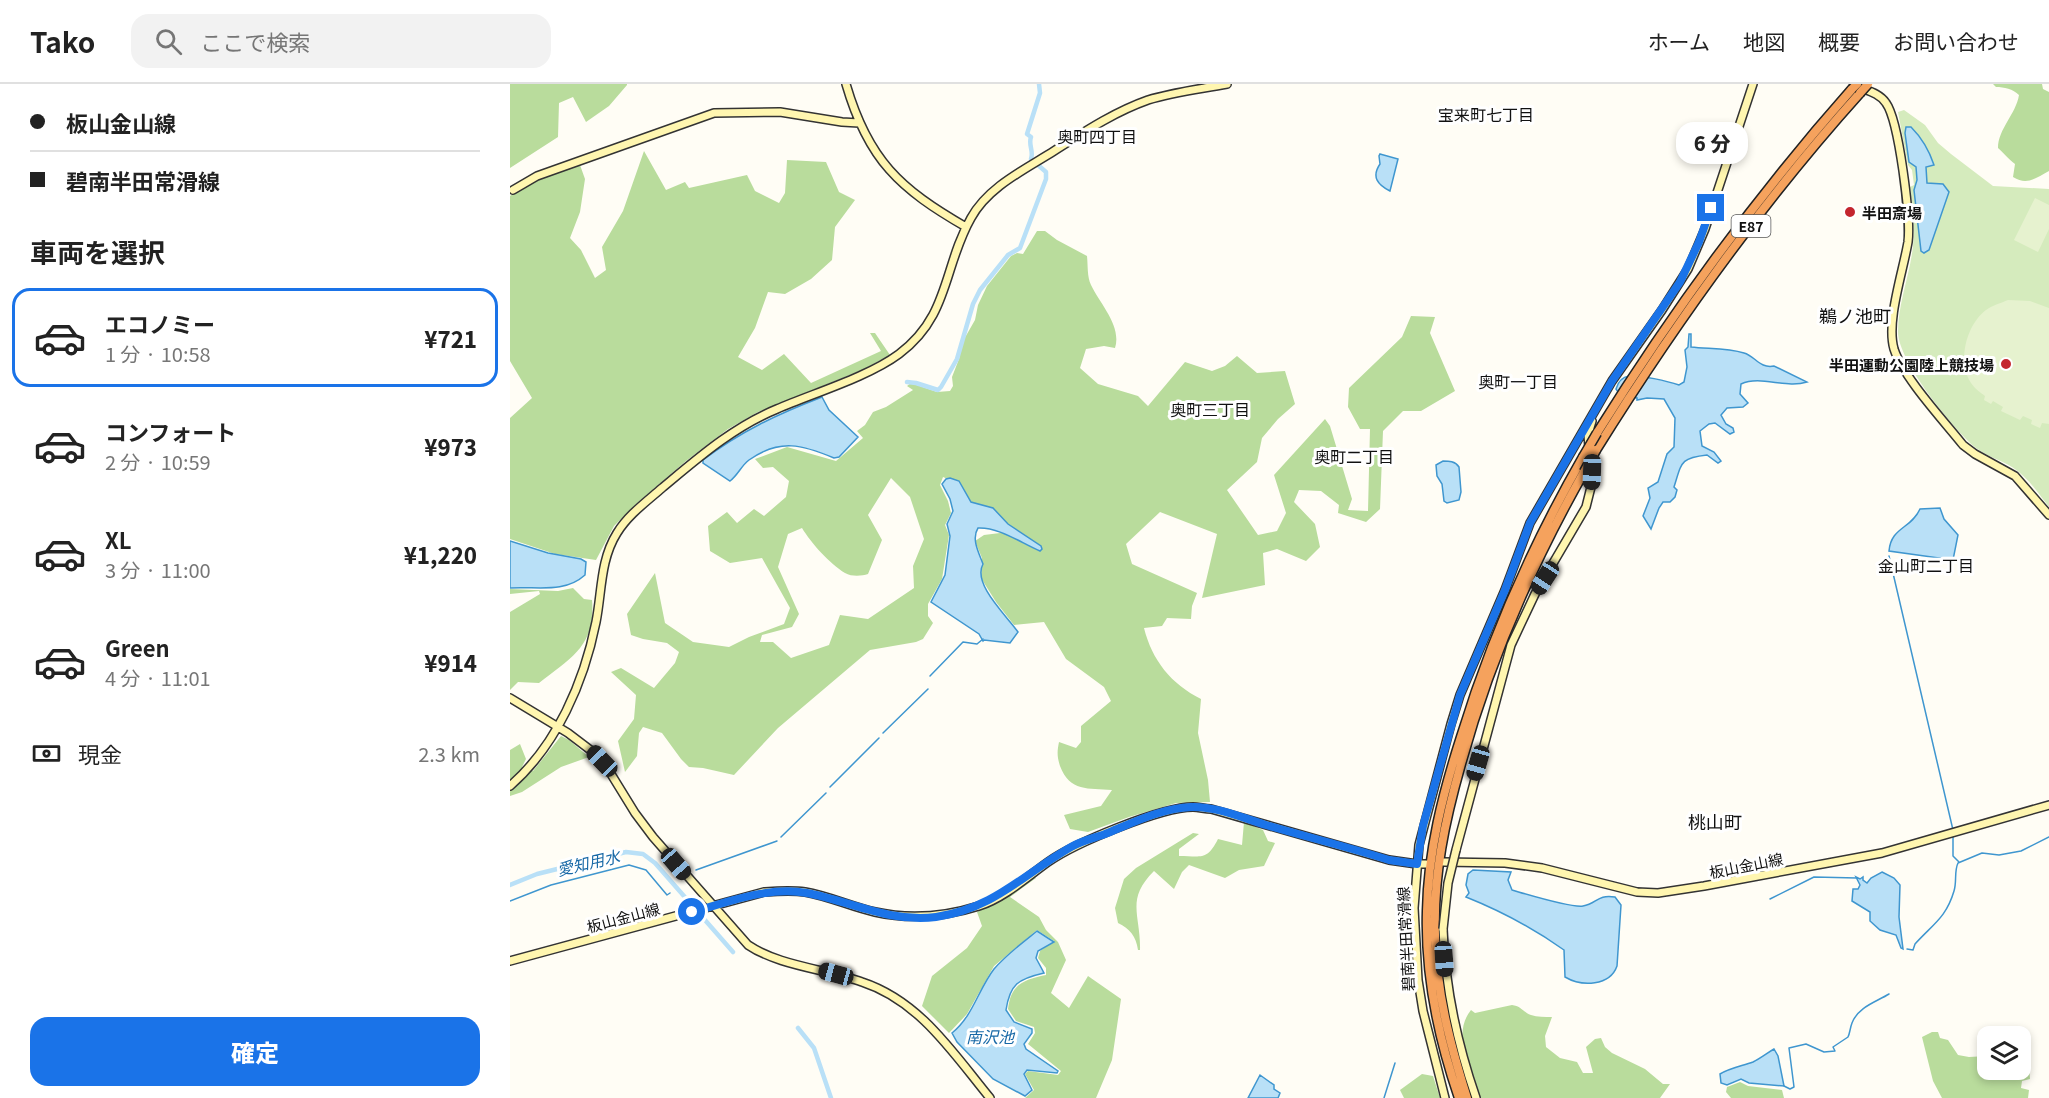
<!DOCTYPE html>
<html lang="ja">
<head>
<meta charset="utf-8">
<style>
  :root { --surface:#fff; --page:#f2f2f2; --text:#222; --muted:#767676; --line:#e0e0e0; --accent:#1a73e8 }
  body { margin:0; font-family:Georgia,"Noto Sans JP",serif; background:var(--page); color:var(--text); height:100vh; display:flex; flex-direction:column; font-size:22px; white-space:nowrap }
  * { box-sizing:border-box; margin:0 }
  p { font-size:20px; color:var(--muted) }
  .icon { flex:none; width:33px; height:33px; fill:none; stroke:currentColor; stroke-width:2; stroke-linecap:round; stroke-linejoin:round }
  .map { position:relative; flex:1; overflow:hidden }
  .sheet { display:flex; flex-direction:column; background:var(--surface); width:510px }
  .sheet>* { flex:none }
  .top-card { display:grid; align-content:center; height:132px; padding:0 30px; background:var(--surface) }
  .buttons { position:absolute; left:1467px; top:942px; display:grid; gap:12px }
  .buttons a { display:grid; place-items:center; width:54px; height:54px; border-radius:12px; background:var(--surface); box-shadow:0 3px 9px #0003; font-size:30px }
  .end { position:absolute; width:27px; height:27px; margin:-14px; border:8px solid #1a73e8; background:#fff; box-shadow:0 0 0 3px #fff }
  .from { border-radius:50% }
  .bubble { position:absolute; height:42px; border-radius:18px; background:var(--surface); box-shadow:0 3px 9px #0003; font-size:20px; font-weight:800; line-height:42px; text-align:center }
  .car { position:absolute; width:18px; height:36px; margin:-18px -9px; border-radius:8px; box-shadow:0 0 4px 2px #0007; background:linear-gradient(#222 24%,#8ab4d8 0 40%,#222 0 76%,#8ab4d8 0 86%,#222 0) }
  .top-card b { display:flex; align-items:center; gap:21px; height:57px; font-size:22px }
  .top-card b+b { border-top:2px solid var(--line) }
  .top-card i { width:15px; height:15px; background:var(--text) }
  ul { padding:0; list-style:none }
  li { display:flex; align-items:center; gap:18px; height:99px; margin:0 12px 9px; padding:0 18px; border:3px solid transparent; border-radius:18px }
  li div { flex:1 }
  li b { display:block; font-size:22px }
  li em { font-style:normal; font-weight:800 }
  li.selected { border-color:var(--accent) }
  li>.icon { width:54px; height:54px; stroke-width:1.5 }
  h2 { padding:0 30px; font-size:27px; line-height:72px }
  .pay { display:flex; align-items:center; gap:15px; height:66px; padding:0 30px; font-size:22px }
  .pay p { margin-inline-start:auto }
  .primary-button { display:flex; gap:12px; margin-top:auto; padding:12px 30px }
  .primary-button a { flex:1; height:69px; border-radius:18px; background:var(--accent); color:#fff; font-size:24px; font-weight:800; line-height:69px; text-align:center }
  header { display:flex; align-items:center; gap:36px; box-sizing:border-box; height:84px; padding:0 30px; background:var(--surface); border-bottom:2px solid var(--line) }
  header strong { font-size:28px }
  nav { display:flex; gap:33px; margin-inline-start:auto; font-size:21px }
  .search { width:420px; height:54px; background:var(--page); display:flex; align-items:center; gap:15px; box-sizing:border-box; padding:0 21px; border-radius:18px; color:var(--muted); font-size:22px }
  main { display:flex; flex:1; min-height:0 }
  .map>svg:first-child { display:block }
</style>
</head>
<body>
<header>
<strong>Tako</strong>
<div class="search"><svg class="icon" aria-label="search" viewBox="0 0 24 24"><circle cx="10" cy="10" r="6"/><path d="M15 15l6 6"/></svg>ここで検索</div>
<nav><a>ホーム</a><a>地図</a><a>概要</a><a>お問い合わせ</a></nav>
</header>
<main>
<section class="sheet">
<div class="top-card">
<b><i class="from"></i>板山金山線</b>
<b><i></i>碧南半田常滑線</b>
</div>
<h2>車両を選択</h2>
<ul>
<li class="selected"><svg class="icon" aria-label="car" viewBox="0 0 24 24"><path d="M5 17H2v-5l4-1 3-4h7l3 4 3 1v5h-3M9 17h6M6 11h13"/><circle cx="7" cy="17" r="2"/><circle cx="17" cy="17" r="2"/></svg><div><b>エコノミー</b><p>1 分 · 10:58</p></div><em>¥721</em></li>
<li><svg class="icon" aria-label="car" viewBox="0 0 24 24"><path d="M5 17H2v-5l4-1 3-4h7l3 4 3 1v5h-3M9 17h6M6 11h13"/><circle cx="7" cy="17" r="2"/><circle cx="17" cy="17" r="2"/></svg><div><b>コンフォート</b><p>2 分 · 10:59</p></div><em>¥973</em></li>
<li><svg class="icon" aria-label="car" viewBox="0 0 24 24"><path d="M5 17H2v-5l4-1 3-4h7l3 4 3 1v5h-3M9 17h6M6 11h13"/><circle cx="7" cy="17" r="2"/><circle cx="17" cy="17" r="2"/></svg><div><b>XL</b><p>3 分 · 11:00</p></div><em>¥1,220</em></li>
<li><svg class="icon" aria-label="car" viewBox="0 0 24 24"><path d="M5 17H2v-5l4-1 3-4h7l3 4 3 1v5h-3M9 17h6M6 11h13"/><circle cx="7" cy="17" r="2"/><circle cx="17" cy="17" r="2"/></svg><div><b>Green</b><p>4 分 · 11:01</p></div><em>¥914</em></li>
</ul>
<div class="pay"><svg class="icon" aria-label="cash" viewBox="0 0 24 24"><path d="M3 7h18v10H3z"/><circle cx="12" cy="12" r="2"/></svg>現金<p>2.3 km</p></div>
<div class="primary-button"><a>確定</a></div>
</section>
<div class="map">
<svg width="1539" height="1014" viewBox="0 0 1539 1014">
  <rect width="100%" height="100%" fill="#fffdf5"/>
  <!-- green -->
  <path fill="#d5ebbd" d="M 1394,26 L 1415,41 L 1428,59 L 1441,70 L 1483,102 L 1539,105 L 1539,423 C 1528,409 1518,393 1502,383 C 1491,376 1476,372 1466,364 C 1443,345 1388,277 1388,248 C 1388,219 1400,191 1403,162 C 1405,142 1402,123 1400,103 L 1404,101 L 1402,86 L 1398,81 L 1388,28 Z"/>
  <!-- forest -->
  <path fill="#b9dc9c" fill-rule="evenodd" d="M 0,0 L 117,0 L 117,1 L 99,22 L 76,38 L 63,13 L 49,19 L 48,53 L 0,84 Z
    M 1483,0 L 1532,0 L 1533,5 L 1539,8 L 1539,87 C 1526,94 1517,102 1503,93 L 1505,80 C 1498,75 1494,69 1488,64 C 1488,45 1506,30 1509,11 C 1503,5 1494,3 1486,3 Z
    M 134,67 L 156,106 L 175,98 L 179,104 L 237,91 L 245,107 L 269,119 L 275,109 L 277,76 L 316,78 L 329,108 L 345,116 L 325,143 L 322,176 L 301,195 L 275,210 L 258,208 L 245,244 L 228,273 L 252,286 L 274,270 L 301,299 L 371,267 L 360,249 L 365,249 L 380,271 L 352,286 L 248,328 L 218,345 L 176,377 L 126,420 L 104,442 L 86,476 L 45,470 L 0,455 L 0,334 L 22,314 L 0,277 L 0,112 C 20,94 45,88 70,81 L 75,95 L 70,128 L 60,154 L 71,166 L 85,194 L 96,186 L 92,163 L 113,127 Z
    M 527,147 L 535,147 L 547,156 L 577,172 C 578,181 577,193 581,201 C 590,220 612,242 605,264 L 594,262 L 576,265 L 570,284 L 588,300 L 628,312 L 638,322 L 675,278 L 702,287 L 715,282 L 727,272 L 747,289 L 775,287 L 785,320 L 768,335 L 752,354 L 747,378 L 717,406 L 748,451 L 767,447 L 776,429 L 764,391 L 815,335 L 820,342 L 842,415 L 838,426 L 858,427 L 860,345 L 850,345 L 838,323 L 839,304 L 892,253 L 901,232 L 925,233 L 920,249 L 945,307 L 911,327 L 893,327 L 873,347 L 870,425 L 856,438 L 828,429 L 829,421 L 811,407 L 789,406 L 784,418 L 805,440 L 810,463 L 796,477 L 767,465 L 753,469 L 755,501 L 692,514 L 707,450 L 650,428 L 616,460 L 622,480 L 687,509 L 682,522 L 681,535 L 657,534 L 652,542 L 634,544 C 642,576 661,600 691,615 L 688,649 L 698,696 L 700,718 L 666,719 L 619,733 L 578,748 L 560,745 L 554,731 L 591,722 L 602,706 C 578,704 560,708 550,682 C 547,672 547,668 549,658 L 566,664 L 571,658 L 571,642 L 601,617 L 594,603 L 556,575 L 534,538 L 504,541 L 486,518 L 471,494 L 472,474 L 465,457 L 474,451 L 490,449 L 482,428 L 461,421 L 445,398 L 433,393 L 430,401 L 438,417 L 441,429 L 435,441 L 439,451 L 432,495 L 418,520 L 418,532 L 423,539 L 413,555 L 406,558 L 360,566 L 268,644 L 224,691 L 193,684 L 179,683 L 171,675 L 152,649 L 133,643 L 129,649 L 127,672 L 115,688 L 108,657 L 124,635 L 126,611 L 101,588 L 111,584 L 144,604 L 165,579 L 169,568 L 157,559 L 133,555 L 121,551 L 117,530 L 145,489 L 155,539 L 183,558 L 219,563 L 239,553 L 274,540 L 280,524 L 252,474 L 220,479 L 200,467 L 198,442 L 217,428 L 227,439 L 244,425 L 254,432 L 276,413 L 279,397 L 263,383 L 253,384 L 245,375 L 277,363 L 326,377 L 353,354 L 347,347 L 355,341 L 363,328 L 376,323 L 403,306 L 397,302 L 401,299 L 427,308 L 440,307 L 443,302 L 442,293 L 449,275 L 453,257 L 465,236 L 468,221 L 477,202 L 501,172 L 507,169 L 513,170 ZM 381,394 L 400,413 L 414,455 L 403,482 L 404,504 L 358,535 L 330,531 L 319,561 L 281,574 L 263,558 L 250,558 L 252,551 L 282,543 L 289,530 L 268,483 L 278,450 L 292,444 C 301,459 320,480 335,489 C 342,493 352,492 358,490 L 372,456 L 358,431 Z
    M 63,504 L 74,515 L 82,516 C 86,562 61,574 29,599 L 8,598 L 0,606 L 0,528 L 30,510 L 29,507 L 0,510 L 0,505 L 48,507 Z
    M 51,652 L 59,656 L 79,673 L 51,683 L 12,708 L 0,712 L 0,666 L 10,660 L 16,675 L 12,683 L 23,687 Z
    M 734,738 L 753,746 L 758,757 L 765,759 L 754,782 L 729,786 L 715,794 L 679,781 L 672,788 L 664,805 L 644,787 C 615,816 631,831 630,866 L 628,866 C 626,852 620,845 608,839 L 605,824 L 614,795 L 626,784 L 683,749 L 689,750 L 669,765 L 669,772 C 691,772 697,777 708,755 L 732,761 Z
    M 524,792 L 526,794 L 500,813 L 529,833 L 536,846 L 548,858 L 556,876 L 541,909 L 559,924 L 578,892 L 611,915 L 602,976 L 586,1014 L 515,1014 L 524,1006 L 515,990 L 518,987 L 548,991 L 551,987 L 518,960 L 525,949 L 524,943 L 506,937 L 498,925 C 501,900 513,896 536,891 L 536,884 L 528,874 L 530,867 L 544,857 L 527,846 L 484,882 L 457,930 L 439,949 L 412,922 L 422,892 L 457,864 L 472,842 L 467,828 L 491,815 Z
    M 1002,921 C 1011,922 1013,928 1021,931 C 1027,933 1035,933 1042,933 L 1035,952 L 1036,963 L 1050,974 L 1067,978 L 1073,989 L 1083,989 L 1076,963 L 1085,955 L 1091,954 L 1095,963 L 1102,969 L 1135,985 L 1153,1000 L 1160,1000 L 1150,1014 L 970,1014 C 961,988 941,950 961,926 L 965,929 Z
    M 1506,942 L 1509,943 L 1518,968 L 1520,995 L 1512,997 L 1511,1004 L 1519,1006 L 1518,1014 L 1432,1014 L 1423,997 L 1412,953 L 1422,948 L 1428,948 L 1430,954 L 1438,956 L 1448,971 L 1459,973 L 1477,972 L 1478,986 L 1510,986 L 1510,952 L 1499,952 L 1496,944 Z
    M 912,990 L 923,992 L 930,1014 L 894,1014 L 890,1006 Z
    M 1230,998 L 1238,1002 L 1272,1006 L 1274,1014 L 1221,1014 L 1216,1008 L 1217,1003 Z"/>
  <!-- pitch -->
  <path fill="#e6f2cf" d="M 1525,114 L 1539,121 L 1539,145 L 1528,168 L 1504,156 Z
    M 1498,216 L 1520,217 L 1539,224 L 1539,340 L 1532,339 L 1530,344 L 1521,340 L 1522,336 L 1513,332 L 1510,336 L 1491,327 L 1493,323 L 1483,317 L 1481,320 L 1474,316 L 1475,312 C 1470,308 1465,305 1461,299 C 1447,278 1456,241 1476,226 C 1483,221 1491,219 1498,216 Z"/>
  <!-- water -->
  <path fill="#b9e0f7" stroke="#3f96cf" stroke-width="1.5" d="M 1396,43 L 1401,43 C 1413,55 1419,66 1424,81 L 1416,83 L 1417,99 L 1433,100 L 1439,108 L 1419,166 L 1414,169 L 1411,167 L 1404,106 L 1407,96 L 1406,83 L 1399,78 L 1395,49 Z
    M 870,70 L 888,75 L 880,107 C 868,101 861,93 870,80 L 869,72 Z
    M 1179,250 L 1181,250 L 1181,263 C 1198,265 1217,264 1234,269 C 1245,272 1250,285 1264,282 L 1297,298 C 1276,305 1251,291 1231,300 L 1230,310 L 1238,319 L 1233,323 L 1217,324 L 1211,331 L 1216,340 L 1223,344 L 1224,348 L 1220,350 L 1205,339 L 1199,340 L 1190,347 L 1192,362 L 1204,368 L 1211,377 L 1208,379 L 1197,371 C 1170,374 1172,378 1164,403 L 1167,406 L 1165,413 L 1160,418 L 1153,418 L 1149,424 L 1141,445 L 1133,432 L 1140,414 L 1138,404 L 1148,398 L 1157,370 L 1164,363 L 1165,334 L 1154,315 L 1137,314 L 1127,316 L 1127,314 L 1111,312 L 1106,305 C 1108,298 1112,293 1119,292 C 1128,290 1160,298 1169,301 L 1174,298 L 1177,283 L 1175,266 L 1178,263 Z
    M 312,313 L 319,326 L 348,353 L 329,373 L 324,374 C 293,361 270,354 239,376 C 231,382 228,391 220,397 L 193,379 L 193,376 C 231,347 268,330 312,313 Z
    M 933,377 C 939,377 945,377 949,383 L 951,408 L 949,416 L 937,419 L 934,417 L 932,400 L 927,392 L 926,381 Z
    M 440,394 L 449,397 L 461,418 L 483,424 L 498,440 L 531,462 L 532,465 L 530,467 C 511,459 489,443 468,444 C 461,455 469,469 473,480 C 462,500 497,532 508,548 L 500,559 L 474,556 L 473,557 L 469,550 L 421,518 L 435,491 L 440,452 L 437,440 L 443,427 L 440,415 L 432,400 L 436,395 Z
    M 1430,424 L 1434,435 L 1448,451 L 1443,476 L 1379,467 C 1381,443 1401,445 1410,425 Z
    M 0,457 L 38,469 L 71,475 L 76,478 L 75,491 C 54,510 26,502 0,504 Z
    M 963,786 L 1001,788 L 998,796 L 1002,806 C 1016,810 1061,824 1073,822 C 1087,820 1087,810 1105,813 L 1111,821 L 1107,882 C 1100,902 1072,903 1055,893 L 1054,866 C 1023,844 991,827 956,813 L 959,809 L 956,801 L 958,790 Z
    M 1372,788 L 1384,794 L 1390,801 L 1389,833 L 1393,865 L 1391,864 L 1386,851 L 1370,846 L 1360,837 L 1360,828 L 1342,817 L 1343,805 L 1348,805 L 1350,801 L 1346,793 L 1350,795 L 1353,793 L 1353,796 L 1357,799 L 1361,794 Z
    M 527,847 L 544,858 L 528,867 L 526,874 L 534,889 C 508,895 500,900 496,926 L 504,938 L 522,945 L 522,949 L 514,960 L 516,965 L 548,987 L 547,989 L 517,986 L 514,990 L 522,1006 L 515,1012 L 483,995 L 447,958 L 442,949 C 463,932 468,906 484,885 C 496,871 512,859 527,847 Z
    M 1264,965 L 1268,972 L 1274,1002 L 1239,999 L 1231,995 L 1217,1001 L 1211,999 L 1210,990 C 1220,984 1232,982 1243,978 C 1251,974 1257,969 1264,965 Z
    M 750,991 L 764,1001 L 764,1005 L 770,1009 L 768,1014 L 738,1014 Z"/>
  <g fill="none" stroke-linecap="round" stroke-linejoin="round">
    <!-- stream -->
    <path stroke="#3f96cf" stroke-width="1.5" d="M 1379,472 L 1443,746
      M 420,592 L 453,558 L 467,560 L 473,555
      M 373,649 L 418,605
      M 320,703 L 369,654
      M 1443,751 L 1443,772 L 1449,778
      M 271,753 L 316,709
      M 186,786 L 267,757
      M 1260,815 L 1304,793 L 1347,794
      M 0,817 L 41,801 L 119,781 L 136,786 L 157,811 L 160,809
      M 1397,865 L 1403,866 L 1405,860 C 1423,840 1436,834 1444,807 C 1447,798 1444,787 1448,779 L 1472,769 L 1489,771 L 1511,767 L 1539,753
      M 1274,1002 L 1280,1005 L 1284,1003 L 1279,964 L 1296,960 L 1314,968 L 1325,967 L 1323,963 L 1338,953 C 1340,949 1340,944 1342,939 C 1348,923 1366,918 1379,910
      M 874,1014 L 885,979"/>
    <!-- canal -->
    <path stroke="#b9e0f7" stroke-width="4.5" d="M 397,298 L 406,299 L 428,306 L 431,303 L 447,275 L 463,220 L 470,206 L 498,171 L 510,164 L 536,95 L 536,88 L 521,75 C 524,67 518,61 521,53 L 517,50 L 530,9 L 529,0
      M 0,801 L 27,790 L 116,768 L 133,770 L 145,779 L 223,868
      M 288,944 L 304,964 L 321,1014"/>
    <defs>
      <path id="secondary" d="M 336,0 C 358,76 390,105 456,143
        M 1349,3 C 1359,7 1370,10 1376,19 C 1389,37 1401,135 1398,158 C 1393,188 1376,237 1384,265 C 1393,293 1434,337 1453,361 L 1465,370 L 1505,392 L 1539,431
        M 3,106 L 27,92 L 204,29 L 270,28 L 332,38 L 349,39
        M 1079,364 L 1078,350 L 1082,337
        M 0,614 L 58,649 L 83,668 L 101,690 L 125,729 L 143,753 L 238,861 C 269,882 316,885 352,898 C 410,917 443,969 480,1014
        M 0,702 C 47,661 74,598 86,538 C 92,508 90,476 107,449 C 118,431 136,418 152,404 C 188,374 223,343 267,325 C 304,309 358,293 389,270 C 440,232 433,183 461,134 C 478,103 514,86 544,67 C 574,48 604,28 638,16 C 664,8 691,5 717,0
        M 946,766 L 1001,561 L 1025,510 L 1076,423 L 1081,403 L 1081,375
        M 933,778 L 995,779 L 1032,784 L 1127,808 L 1148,809 L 1194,802 L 1372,769 L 1539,721
        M 933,845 C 935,903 947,959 966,1014
        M 0,877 L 254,808 C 268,807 281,806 295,808 C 319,812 342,823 365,828 C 401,836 434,833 469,822 C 494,814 517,793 538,778 C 565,759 651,723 683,723 C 689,723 695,725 701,725 L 879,776 L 907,780 L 916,780
        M 935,1014 L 913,927 L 908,896 L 904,824 L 909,761 L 941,640 L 950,611 L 995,506 L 1020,439 L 1102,297 L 1152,226 L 1178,185 L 1195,145 L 1243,0"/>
      <path id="highway" d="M 1087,349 C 1162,229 1248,111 1342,5
        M 1086,366 C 1164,241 1251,119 1350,9
        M 949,1014 C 928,953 915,891 917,827 C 918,767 933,709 951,653 C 981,555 1022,462 1073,373
        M 957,1014 C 940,960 926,907 925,850 C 923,792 935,736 951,680 C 979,578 1022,480 1074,388"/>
    </defs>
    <!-- secondary casing -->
    <use href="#secondary" stroke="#333" stroke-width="10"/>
    <!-- highway casing -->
    <use href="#highway" stroke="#222" stroke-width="11"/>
    <!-- secondary -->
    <use href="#secondary" stroke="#fff6b0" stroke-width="7"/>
    <!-- highway -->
    <use href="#highway" stroke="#f5a25d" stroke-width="8"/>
    <defs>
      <path id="secondary-bridge" d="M 933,845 L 938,799 L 946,766"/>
      <path id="highway-bridge" d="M 1342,5 L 1347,0
        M 1350,9 L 1358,0
        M 1073,373 L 1087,349
        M 1074,388 L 1086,366"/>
    </defs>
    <!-- secondary-bridge casing -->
    <use href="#secondary-bridge" stroke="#333" stroke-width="10" stroke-linecap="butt"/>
    <!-- highway-bridge casing -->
    <use href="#highway-bridge" stroke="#222" stroke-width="11" stroke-linecap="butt"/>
    <!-- secondary-bridge -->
    <use href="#secondary-bridge" stroke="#fff6b0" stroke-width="7"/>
    <!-- highway-bridge -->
    <use href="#highway-bridge" stroke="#f5a25d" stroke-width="8"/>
  </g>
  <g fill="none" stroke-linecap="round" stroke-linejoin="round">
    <!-- route -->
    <path stroke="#1a73e8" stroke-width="8" d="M 182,828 C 219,818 258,802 297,809 C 340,817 380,839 426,833 C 485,824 512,791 561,763 C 571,757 584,754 595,750 C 622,739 652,724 681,723 C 706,722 733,734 756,741 C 797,753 838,763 879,776 L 907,780 L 913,742 L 950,611 L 995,506 L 1020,439 L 1102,297 L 1170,198 L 1189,158 L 1201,124"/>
  </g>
  <!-- markers -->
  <g fill="#c4262e" stroke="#fff" stroke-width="2">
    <circle cx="1340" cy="128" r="6"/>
    <circle cx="1496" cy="280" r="6"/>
  </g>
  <g text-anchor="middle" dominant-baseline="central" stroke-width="6" stroke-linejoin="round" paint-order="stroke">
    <!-- shield labels -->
    <rect fill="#fff" stroke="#585858" stroke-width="1.5" x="1221.5" y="131" width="39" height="22" rx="4.5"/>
    <g font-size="14" font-weight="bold" fill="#111">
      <text x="1241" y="142">E87</text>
    </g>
    <!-- poi labels -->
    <g font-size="15" font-weight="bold" fill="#111" stroke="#fff" text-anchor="start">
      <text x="1352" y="128">半田斎場</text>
      <text x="1484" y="280" text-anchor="end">半田運動公園陸上競技場</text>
    </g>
    <!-- street labels -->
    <g font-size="15" fill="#111" stroke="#fff">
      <text transform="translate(1236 781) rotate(-11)">板山金山線</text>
      <text transform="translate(113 833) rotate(-15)">板山金山線</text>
      <text transform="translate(895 855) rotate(-93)">碧南半田常滑線</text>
    </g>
    <!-- neighbourhood labels -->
    <g font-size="16" fill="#111" stroke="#fff">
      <text x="976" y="30">宝来町七丁目</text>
      <text x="587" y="52">奥町四丁目</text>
      <text x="1008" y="297">奥町一丁目</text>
      <text x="700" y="325">奥町三丁目</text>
      <text x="844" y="372">奥町二丁目</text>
      <text x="1416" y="481">金山町二丁目</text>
    </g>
    <!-- water labels -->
    <g font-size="16" font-style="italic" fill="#1768a6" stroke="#fff">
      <text transform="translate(78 778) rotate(-13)">愛知用水</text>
      <text x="480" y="952">南沢池</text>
    </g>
    <!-- quarter labels -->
    <g font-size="18" fill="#111" stroke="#fff">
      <text x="1345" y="231">鵜ノ池町</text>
      <text x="1205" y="737">桃山町</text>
    </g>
  </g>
</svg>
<div class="buttons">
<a><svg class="icon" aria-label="layers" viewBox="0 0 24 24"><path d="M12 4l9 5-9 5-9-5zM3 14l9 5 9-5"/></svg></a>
</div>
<i class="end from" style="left:182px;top:828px"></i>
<i class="end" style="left:1201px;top:124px"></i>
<div class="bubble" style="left:1166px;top:38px;width:72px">6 分</div>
<i class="car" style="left:1082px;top:388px;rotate:182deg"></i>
<i class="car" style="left:1035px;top:494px;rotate:213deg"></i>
<i class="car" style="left:92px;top:677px;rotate:316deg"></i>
<i class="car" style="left:968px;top:679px;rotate:196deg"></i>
<i class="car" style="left:166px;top:780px;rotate:139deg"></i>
<i class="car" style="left:934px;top:875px;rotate:176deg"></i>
<i class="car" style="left:326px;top:890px;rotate:285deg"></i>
</div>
</main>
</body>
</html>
